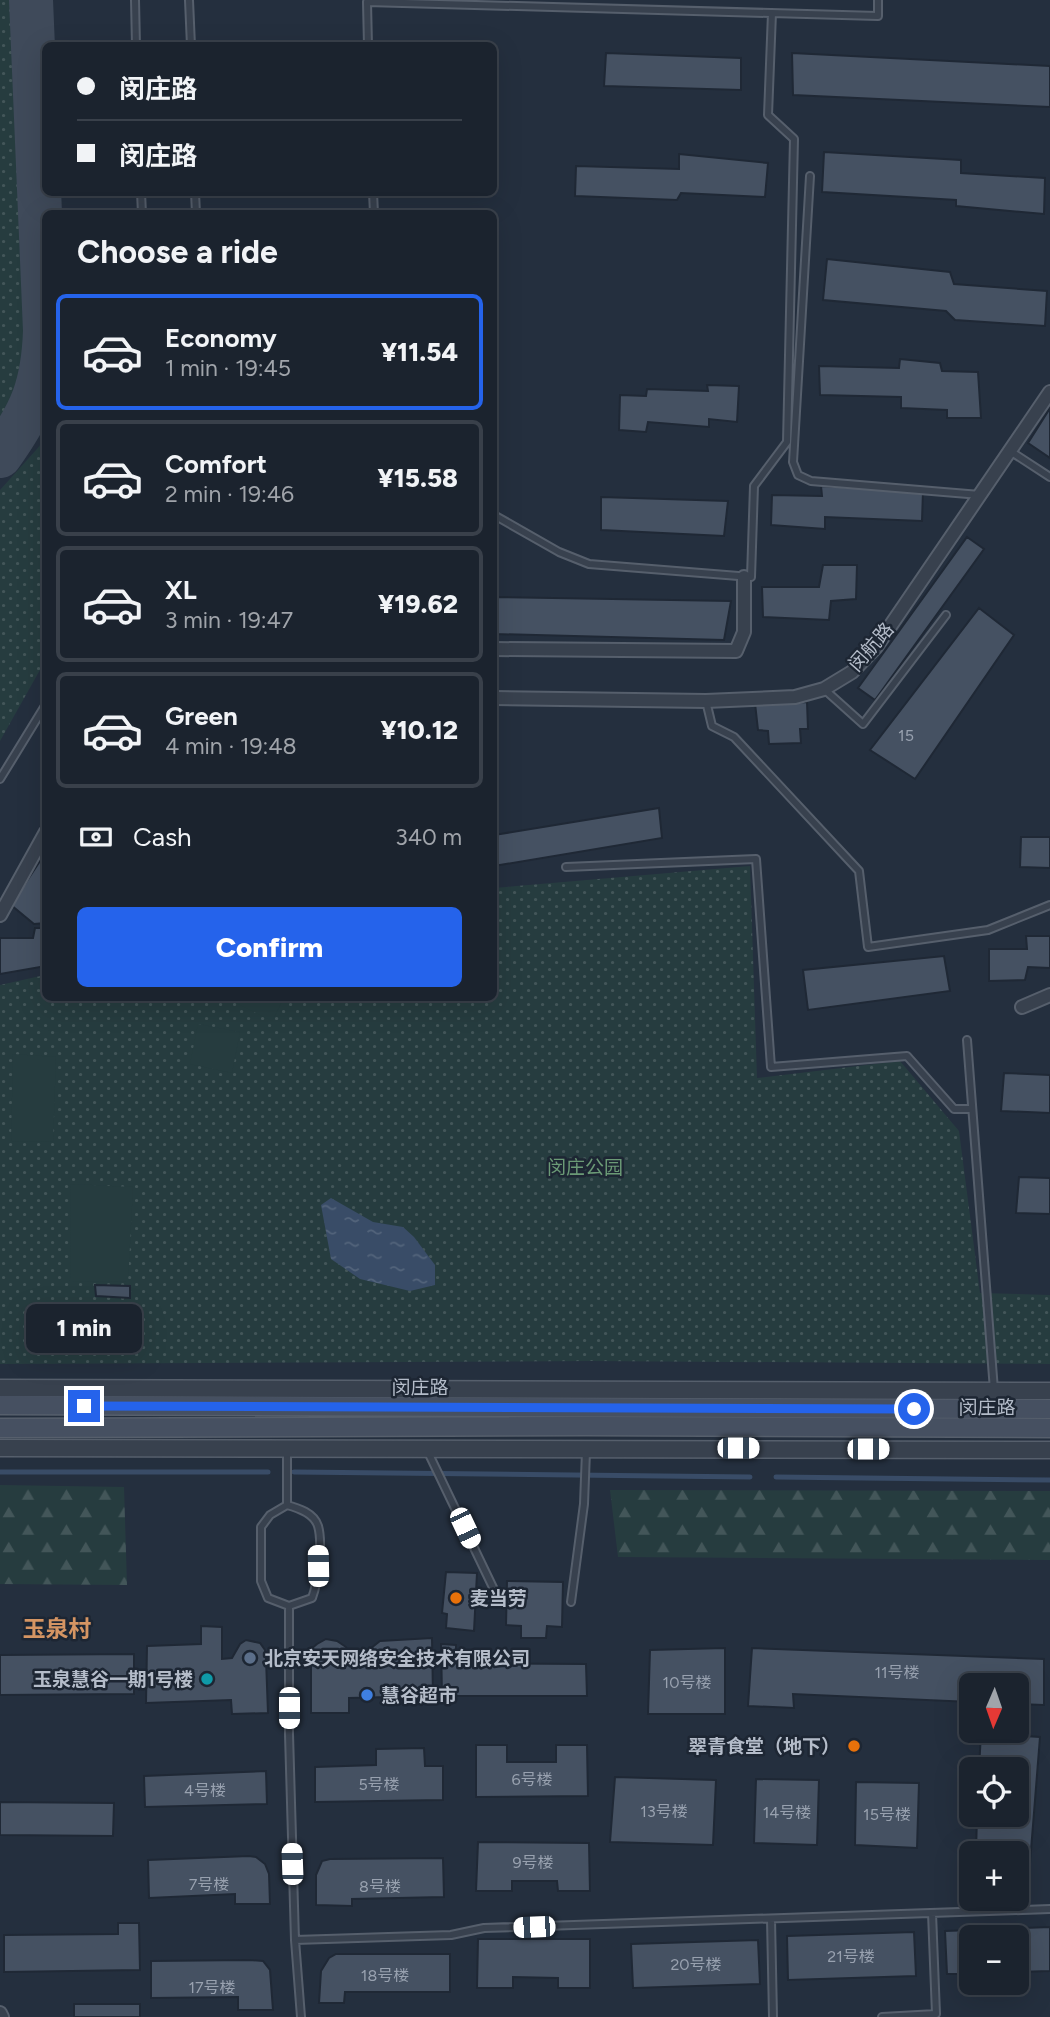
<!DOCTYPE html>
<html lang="en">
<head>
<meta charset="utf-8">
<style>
  :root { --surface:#1b232e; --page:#282f3a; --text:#f1f3f6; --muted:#a0a4aa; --line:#39404a; --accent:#2563eb }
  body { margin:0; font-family:Figtree,"Noto Sans SC",sans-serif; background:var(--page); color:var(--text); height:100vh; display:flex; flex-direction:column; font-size:26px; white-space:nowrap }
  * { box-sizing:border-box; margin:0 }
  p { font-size:23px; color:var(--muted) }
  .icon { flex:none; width:38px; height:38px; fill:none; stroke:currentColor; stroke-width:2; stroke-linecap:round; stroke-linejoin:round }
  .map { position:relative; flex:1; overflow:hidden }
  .panel { position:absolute; left:42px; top:210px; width:455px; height:791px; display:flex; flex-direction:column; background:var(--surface); border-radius:10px; box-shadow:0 7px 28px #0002,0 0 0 2px var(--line) }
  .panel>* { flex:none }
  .banner { position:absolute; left:42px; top:42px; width:455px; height:154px; border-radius:10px; box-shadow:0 7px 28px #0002,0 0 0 2px var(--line); display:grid; align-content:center; height:154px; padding:0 35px; background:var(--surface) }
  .needle { width:46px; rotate:182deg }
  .fabs { position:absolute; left:959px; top:1673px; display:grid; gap:14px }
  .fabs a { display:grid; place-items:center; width:70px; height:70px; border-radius:10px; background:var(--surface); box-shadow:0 7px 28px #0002,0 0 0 2px var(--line); font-size:35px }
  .end { position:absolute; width:32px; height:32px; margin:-16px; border:9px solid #2563eb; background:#fff; box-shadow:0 0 0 4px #fff }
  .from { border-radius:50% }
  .bubble { position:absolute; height:49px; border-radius:10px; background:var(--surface); box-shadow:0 7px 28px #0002,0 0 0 2px var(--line); font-size:23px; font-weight:800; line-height:49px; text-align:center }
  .car { position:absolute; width:21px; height:42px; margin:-21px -10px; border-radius:9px; box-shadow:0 0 5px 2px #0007; background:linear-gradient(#fff 24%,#345 0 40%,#fff 0 76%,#345 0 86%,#fff 0) }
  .banner b { display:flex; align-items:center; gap:24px; height:66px; font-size:26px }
  .banner b+b { border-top:2px solid var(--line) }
  .banner i { width:18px; height:18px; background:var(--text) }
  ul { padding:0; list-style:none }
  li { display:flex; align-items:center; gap:21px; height:116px; margin:0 14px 10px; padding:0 21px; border:4px solid var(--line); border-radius:10px }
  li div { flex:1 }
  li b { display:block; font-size:26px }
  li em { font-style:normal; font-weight:800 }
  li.active { border-color:var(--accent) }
  li>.icon { width:63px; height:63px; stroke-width:1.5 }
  h2 { padding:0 35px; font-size:32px; line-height:84px }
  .pay { display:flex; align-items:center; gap:18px; height:77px; padding:0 35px; font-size:26px }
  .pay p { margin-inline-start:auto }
  .button { display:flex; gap:14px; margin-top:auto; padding:14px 35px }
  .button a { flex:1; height:80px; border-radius:10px; background:var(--accent); color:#fff; font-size:28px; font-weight:800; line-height:80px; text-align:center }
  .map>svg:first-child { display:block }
</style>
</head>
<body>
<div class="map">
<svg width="1050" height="2017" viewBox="0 0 1050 2017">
  <defs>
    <pattern id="grass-dots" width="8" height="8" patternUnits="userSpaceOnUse" patternTransform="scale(1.75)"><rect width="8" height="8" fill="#263c3f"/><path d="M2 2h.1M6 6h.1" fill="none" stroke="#435659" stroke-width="1.8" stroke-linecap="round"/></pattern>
    <pattern id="forest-firs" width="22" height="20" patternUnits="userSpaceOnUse" patternTransform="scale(1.75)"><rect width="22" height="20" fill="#263c3f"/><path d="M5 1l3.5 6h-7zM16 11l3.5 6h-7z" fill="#435659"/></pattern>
    <pattern id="water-ripples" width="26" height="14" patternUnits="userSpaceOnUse" patternTransform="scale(1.75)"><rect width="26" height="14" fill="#394c67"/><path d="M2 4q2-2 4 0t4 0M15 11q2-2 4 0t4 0" fill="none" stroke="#53647b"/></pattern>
  </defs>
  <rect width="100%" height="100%" fill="#242f3e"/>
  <!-- grass -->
  <path fill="url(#grass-dots)" d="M 0,0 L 18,0 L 31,336 C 24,369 17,402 0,432 Z
    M 45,440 L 45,661 L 0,741 L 0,490 Z
    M 750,866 L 757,1078 L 900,1061 L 959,1131 L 980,1293 L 1050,1295 L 1050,1364 L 591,1361 L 0,1364 L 0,985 L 45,975 L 46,998 L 494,998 L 494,888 Z"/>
  <!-- forest -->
  <path fill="url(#forest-firs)" d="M 0,1485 L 124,1487 L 127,1585 L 0,1584 Z
    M 610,1490 L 1050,1491 L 1050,1560 L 618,1557 Z"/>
  <!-- pitch -->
  <path fill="#263c3f" d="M 236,998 L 284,998 L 272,1021 L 234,1002 Z
    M 198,1024 L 240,1032 L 232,1073 L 190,1064 Z
    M 13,1054 L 56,1057 L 53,1142 L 11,1141 Z
    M 71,1184 L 133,1187 L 128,1282 L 70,1281 Z"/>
  <!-- water -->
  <path fill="url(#water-ripples)" d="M 331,1198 L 373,1222 L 403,1227 L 414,1237 L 435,1265 L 435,1285 L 410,1291 L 360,1279 L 331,1259 L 321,1205 Z"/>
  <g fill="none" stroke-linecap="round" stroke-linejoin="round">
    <!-- stream -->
    <path stroke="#394c67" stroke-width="5" d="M 0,1472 L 268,1472
      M 294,1472 L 750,1477
      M 776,1477 L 1050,1480"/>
    <!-- taxiway -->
    <path stroke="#3f4a5a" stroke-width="44" d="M 0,456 C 32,412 43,385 45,331 L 31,0"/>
  </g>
  <!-- building -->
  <path fill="#455162" stroke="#1f2835" stroke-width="2" d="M 606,53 L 741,58 L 741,90 L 604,86 Z
    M 792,53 L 1050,66 L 1050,107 L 793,95 Z
    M 824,152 L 961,160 L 961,173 L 1045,178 L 1044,214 L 956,206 L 956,200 L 822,192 Z
    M 679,154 L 768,163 L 765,197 L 681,193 L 677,200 L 575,196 L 576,166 L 679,169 Z
    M 827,259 L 950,272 L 954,284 L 1047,291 L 1045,326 L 955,320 L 946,311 L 823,300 Z
    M 900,359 L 940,363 L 942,371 L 978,372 L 981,418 L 947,418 L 947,410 L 901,408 L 901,397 L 820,395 L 819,366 L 899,368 Z
    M 707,385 L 739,386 L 737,422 L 709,419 L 709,427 L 648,422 L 646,432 L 619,430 L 620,395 L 646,396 L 647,389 L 708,391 Z
    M 1050,408 L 1050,458 L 1028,443 Z
    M 821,486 L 923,491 L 922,521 L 825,517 L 825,529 L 771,525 L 772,495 L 822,496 Z
    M 601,497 L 728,501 L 724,536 L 601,530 Z
    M 967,537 L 984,549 L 875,700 L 858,688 Z
    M 823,565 L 857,565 L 856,599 L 831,601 L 829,620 L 763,617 L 762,587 L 819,587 Z
    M 494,597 L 731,601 L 724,640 L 494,634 Z
    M 979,608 L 1014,635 L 915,779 L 870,750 Z
    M 807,702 L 808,729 L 800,729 L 801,743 L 769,744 L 768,731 L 758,730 L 755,703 Z
    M 659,808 L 662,838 L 494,866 L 494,835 Z
    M 1021,837 L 1050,837 L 1050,868 L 1020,867 Z
    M 46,852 L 46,923 L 34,924 L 11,905 Z
    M 35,928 L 46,928 L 46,966 L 0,974 L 0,938 L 33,938 Z
    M 1026,936 L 1050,936 L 1050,968 L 1028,967 L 1025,980 L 989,981 L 989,949 L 1027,949 Z
    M 944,956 L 950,991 L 808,1010 L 803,970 Z
    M 1004,1073 L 1050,1075 L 1050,1113 L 1001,1111 Z
    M 1019,1177 L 1050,1178 L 1050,1214 L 1016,1213 Z
    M 95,1285 L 130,1286 L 130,1298 L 96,1296 Z
    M 446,1572 L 477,1573 L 474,1631 L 446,1628 L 447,1614 L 442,1613 Z
    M 507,1581 L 563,1582 L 562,1627 L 547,1626 L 546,1638 L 521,1638 L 521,1626 L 506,1625 Z
    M 201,1626 L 222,1627 L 222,1659 L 232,1658 L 240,1644 L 246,1640 L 260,1643 L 265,1650 L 266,1659 L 268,1713 L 232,1714 L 231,1700 L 146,1703 L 147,1646 L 201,1644 Z
    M 432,1638 L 433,1696 L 349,1698 L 349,1713 L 311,1713 L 311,1649 L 317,1644 L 326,1639 L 337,1641 L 346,1647 L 348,1655 L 361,1656 L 380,1641 Z
    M 441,1644 L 456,1645 L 456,1663 L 586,1664 L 587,1696 L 442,1696 Z
    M 725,1648 L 725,1714 L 648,1714 L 650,1650 Z
    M 752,1648 L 1044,1659 L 1044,1705 L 1017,1704 L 1017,1685 L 971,1685 L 971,1702 L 793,1694 L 794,1708 L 748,1706 Z
    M 134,1654 L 134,1694 L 0,1695 L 0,1655 Z
    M 981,1733 L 1040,1737 L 1030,1863 L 1017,1862 L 1017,1853 L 976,1853 L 977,1815 L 1017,1815 L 1017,1769 L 979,1769 Z
    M 476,1745 L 507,1745 L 507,1762 L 556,1762 L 556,1745 L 587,1745 L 588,1796 L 476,1797 Z
    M 424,1748 L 425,1766 L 443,1766 L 443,1800 L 315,1802 L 315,1767 L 376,1765 L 376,1749 Z
    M 266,1771 L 267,1804 L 145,1807 L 144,1776 Z
    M 615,1777 L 716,1780 L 713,1845 L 610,1842 Z
    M 756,1779 L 819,1780 L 817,1845 L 754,1843 Z
    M 856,1782 L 919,1783 L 917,1848 L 855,1845 Z
    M 0,1802 L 114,1803 L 113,1836 L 0,1835 Z
    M 478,1842 L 589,1843 L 590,1891 L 558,1891 L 557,1881 L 512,1881 L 512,1891 L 476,1891 Z
    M 249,1856 L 256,1857 L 265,1864 L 269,1874 L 270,1904 L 235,1904 L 235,1894 L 149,1898 L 148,1860 Z
    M 443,1858 L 444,1897 L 352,1899 L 352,1906 L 316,1905 L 316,1875 L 322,1861 L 330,1859 Z
    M 118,1923 L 139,1923 L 140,1970 L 4,1972 L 4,1935 L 118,1934 Z
    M 1050,1927 L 1050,1971 L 1017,1972 L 1017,1937 L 971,1937 L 971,1974 L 947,1974 L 945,1931 Z
    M 914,1932 L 916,1976 L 788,1980 L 787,1936 Z
    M 478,1939 L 590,1939 L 590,1988 L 558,1988 L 558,1978 L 513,1977 L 513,1988 L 477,1988 Z
    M 758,1940 L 760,1984 L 633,1988 L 631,1944 Z
    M 336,1954 L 450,1954 L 450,1992 L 345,1992 L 344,2003 L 319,2003 L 321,1971 L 329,1958 Z
    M 249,1960 L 263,1961 L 270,1970 L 273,2010 L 238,2010 L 238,1997 L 151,1998 L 151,1961 Z
    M 74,2004 L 140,2004 L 140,2017 L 74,2017 Z"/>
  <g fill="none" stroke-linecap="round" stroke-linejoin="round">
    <defs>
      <path id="service" d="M 135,0 L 136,46
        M 189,0 L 191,46
        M 368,46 L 367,2 L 878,16 L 878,0
        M 810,176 L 793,462 L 798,475 L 811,481 L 980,495
        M 141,192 L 142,214
        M 195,192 L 196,214
        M 373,192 L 374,214
        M 1010,451 L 1050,477
        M 494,515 L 559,552 L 589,564 L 751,577 L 754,486 L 787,442 L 794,139 L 768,115 L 772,13
        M 824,689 L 863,724 L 946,615
        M 706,701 L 712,726 L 734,737 L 859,871 L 868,947 L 988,930 L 1050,905
        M 0,779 L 46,704
        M 566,867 L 756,859 L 771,1067 L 907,1056 L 954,1109 L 972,1109
        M 967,1040 L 994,1390
        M 427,1450 L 499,1600
        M 287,1505 C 298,1508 314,1513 318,1526 C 323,1543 318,1582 312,1598 L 289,1606 L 268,1598 L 261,1581 L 261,1527 L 270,1515 Z
        M 287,1505 L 287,1451
        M 571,1602 L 584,1504 L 586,1451
        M 289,1606 L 289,1734 L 295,1940 L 301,2017
        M 771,1919 L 773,2017
        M 295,1940 L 451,1935 L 484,1928 L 1050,1909
        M 882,2017 L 936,2014 L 932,1913"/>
      <path id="minor" d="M 494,649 L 736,651 L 744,632 L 744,577
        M 494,698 L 706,701 L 795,697 L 824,689 L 852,672 L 876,647 L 1050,392
        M 0,915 L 46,832
        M 1022,1007 L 1050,995
        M 0,2013 L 2,2017"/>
      <path id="tertiary" d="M 0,1388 L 1050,1391
        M 0,1448 L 1050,1450"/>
      <path id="secondary" d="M 0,1405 L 1050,1409
        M 0,1428 L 586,1426 L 1050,1428"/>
    </defs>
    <!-- service casing -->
    <use href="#service" stroke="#565f6c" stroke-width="10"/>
    <!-- minor casing -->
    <use href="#minor" stroke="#565f6c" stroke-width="16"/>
    <!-- tertiary casing -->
    <use href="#tertiary" stroke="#565f6c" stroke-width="19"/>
    <!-- secondary casing -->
    <use href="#secondary" stroke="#565f6c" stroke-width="21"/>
    <!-- service -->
    <use href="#service" stroke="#38414e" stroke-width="6"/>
    <!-- minor -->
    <use href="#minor" stroke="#38414e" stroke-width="12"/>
    <!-- tertiary -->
    <use href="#tertiary" stroke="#38414e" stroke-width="16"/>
    <!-- secondary -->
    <use href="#secondary" stroke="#465061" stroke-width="18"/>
  </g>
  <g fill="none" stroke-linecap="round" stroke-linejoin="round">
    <!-- route -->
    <path stroke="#2563eb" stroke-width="9" d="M 84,1406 L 914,1409"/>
  </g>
  <!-- markers -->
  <g fill="#e8710a" stroke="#1d2633" stroke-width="2.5">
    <circle cx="456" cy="1598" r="7"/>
    <circle cx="854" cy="1746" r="7"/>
  </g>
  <circle fill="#5c6f8a" stroke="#1d2633" stroke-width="2.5" cx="250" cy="1658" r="7"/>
  <circle fill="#0f9aa8" stroke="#1d2633" stroke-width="2.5" cx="207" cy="1679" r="7"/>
  <circle fill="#3f7fe0" stroke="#1d2633" stroke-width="2.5" cx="367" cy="1695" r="7"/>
  <g text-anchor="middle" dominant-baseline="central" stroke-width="5" stroke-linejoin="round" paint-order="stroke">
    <!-- number labels -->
    <g font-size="16" fill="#98a1af">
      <text x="906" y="735">15</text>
      <text x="897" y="1672">11号楼</text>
      <text x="687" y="1682">10号楼</text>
      <text x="532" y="1779">6号楼</text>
      <text x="379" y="1784">5号楼</text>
      <text x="205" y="1790">4号楼</text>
      <text x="664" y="1811">13号楼</text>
      <text x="787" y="1812">14号楼</text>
      <text x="887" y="1814">15号楼</text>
      <text x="533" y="1862">9号楼</text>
      <text x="209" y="1884">7号楼</text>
      <text x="380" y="1886">8号楼</text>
      <text x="851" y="1956">21号楼</text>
      <text x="696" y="1964">20号楼</text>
      <text x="385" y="1975">18号楼</text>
      <text x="212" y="1987">17号楼</text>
    </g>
    <!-- street labels -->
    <g font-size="19" fill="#b4bcc9" stroke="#1d2633">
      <text transform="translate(871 647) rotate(-49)">闵航路</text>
      <text x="420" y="1387">闵庄路</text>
      <text x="987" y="1407">闵庄路</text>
    </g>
    <!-- park labels -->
    <g font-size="19" fill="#6b9a76" stroke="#1d2633">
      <text x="585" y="1167">闵庄公园</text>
    </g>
    <!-- poi labels -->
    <g font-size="19" font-weight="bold" fill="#b4bcc9" stroke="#1d2633" text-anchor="start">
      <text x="470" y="1598">麦当劳</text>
      <text x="264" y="1658">北京安天网络安全技术有限公司</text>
      <text x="193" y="1679" text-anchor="end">玉泉慧谷一期1号楼</text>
      <text x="381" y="1695">慧谷超市</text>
      <text x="840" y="1746" text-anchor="end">翠青食堂（地下）</text>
    </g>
    <!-- quarter labels -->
    <g font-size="23" font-weight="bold" fill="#d59563" stroke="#1d2633">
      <text x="57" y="1629">玉泉村</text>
    </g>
  </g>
</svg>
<div class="fabs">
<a><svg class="needle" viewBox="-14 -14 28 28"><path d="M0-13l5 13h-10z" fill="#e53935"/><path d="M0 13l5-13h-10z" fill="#a0a4aa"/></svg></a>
<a><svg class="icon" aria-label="locate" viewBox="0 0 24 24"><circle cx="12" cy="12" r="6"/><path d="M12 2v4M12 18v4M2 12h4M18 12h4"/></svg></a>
<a>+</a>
<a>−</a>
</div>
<i class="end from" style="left:914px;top:1409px"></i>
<i class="end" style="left:84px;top:1406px"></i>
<div class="bubble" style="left:26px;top:1304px;width:116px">1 min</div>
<i class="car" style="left:738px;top:1448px;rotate:90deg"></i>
<i class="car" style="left:868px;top:1449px;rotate:90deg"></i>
<i class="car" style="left:465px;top:1528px;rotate:155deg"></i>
<i class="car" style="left:318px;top:1566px;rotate:359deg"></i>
<i class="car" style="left:289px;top:1708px;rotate:180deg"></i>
<i class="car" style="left:292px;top:1864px;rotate:358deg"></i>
<i class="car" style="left:534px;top:1927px;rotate:268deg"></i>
<div class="banner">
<b><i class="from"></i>闵庄路</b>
<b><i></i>闵庄路</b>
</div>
<section class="panel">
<h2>Choose a ride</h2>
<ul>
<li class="active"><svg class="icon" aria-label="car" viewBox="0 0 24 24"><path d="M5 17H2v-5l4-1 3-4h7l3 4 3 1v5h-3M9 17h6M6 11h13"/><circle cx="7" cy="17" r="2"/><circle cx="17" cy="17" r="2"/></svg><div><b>Economy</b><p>1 min · 19:45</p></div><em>¥11.54</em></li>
<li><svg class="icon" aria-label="car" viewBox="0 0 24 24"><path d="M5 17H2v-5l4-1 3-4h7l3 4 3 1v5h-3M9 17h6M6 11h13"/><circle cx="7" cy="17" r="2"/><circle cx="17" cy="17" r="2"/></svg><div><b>Comfort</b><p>2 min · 19:46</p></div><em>¥15.58</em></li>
<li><svg class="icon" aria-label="car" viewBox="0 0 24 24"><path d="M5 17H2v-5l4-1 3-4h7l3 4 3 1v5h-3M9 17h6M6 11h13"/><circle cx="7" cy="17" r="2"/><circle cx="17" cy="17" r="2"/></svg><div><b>XL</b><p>3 min · 19:47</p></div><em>¥19.62</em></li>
<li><svg class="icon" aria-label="car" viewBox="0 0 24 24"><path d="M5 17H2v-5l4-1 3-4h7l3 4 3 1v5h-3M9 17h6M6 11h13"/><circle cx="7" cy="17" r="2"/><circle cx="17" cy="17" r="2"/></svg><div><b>Green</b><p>4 min · 19:48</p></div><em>¥10.12</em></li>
</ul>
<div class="pay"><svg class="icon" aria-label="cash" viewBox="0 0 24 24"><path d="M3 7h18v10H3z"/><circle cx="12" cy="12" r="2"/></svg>Cash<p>340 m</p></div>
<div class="button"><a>Confirm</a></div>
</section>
</div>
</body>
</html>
